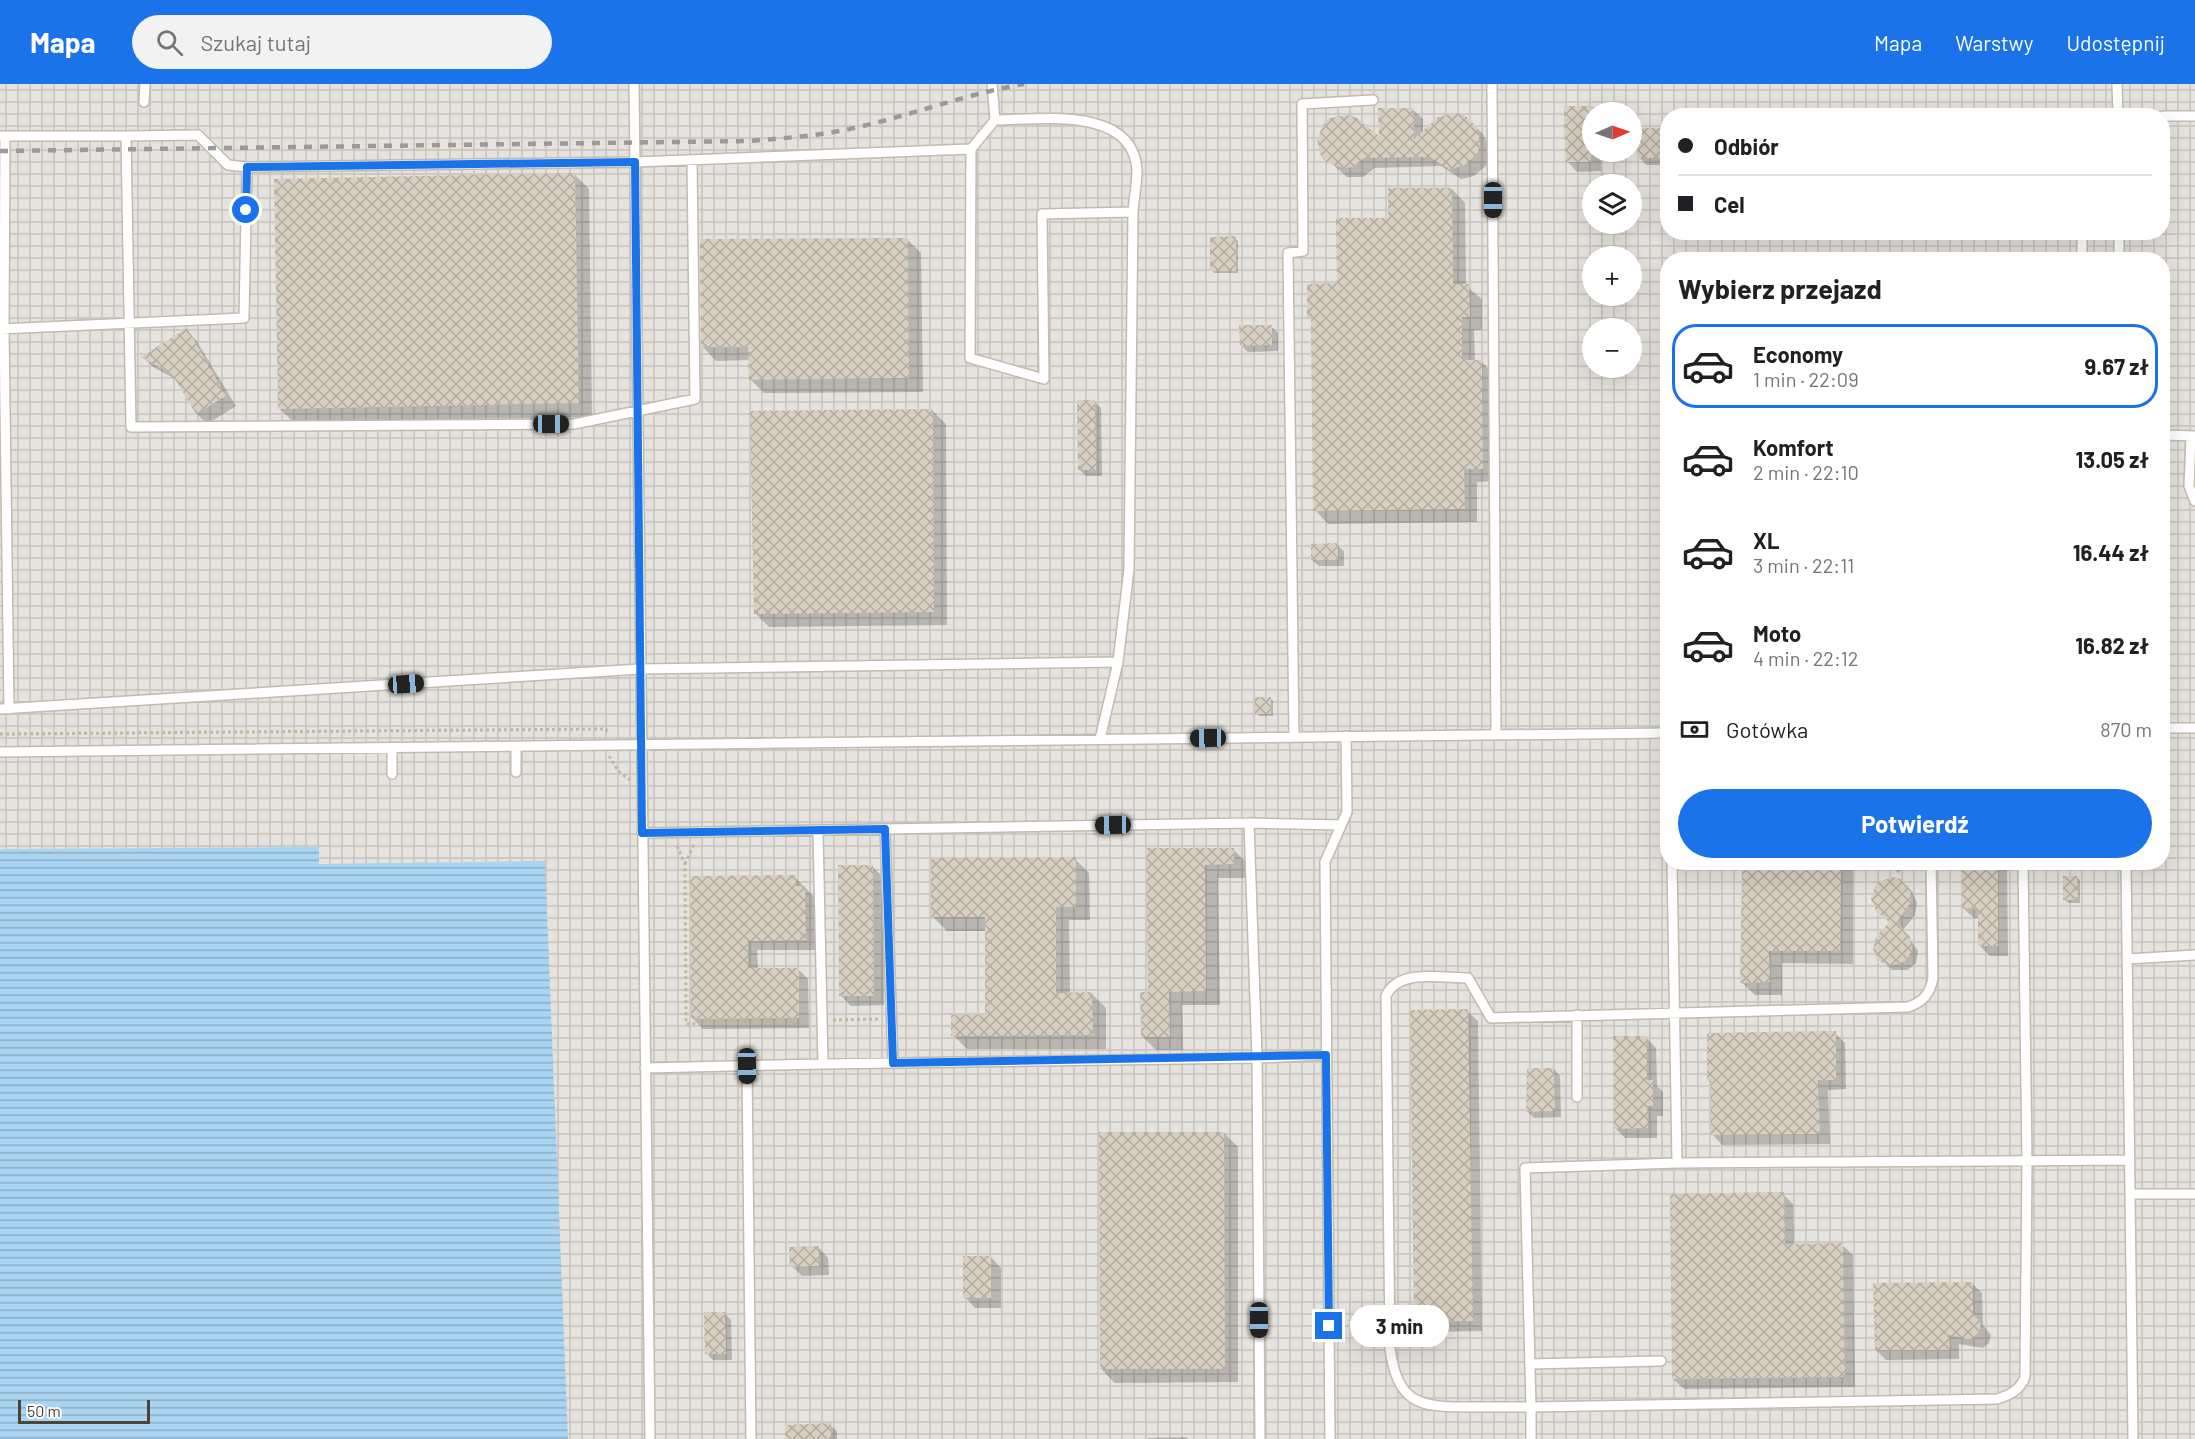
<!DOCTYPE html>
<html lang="pl">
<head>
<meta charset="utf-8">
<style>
  :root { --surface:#fff; --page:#f2f2f2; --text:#202124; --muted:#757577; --line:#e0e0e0; --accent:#1a73e8 }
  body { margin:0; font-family:Barlow,sans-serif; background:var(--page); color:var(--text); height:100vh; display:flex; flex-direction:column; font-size:22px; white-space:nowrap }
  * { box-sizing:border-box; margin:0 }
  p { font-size:20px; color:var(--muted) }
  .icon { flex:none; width:33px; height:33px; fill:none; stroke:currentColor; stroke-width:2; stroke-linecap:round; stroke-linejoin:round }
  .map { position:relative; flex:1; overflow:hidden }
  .sheet { position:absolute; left:1660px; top:168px; width:510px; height:618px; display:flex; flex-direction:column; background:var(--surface); border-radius:24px; box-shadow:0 6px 24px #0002 }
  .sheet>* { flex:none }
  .guide { position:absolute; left:1660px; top:24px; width:510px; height:132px; border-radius:24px; box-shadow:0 6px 24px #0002; display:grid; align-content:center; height:132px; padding:0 18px; background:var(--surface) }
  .needle { width:39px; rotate:88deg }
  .buttons { position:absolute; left:1582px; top:18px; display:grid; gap:12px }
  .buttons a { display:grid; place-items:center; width:60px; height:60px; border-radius:50%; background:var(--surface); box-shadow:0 6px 24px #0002; font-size:30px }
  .scale { position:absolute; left:18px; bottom:15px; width:132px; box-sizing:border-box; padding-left:6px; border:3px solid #4b4439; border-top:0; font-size:16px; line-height:21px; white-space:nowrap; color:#4b4439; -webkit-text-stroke:4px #fff; paint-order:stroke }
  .end { position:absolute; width:27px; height:27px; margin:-14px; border:8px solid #1a73e8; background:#fff; box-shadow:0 0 0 3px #fff }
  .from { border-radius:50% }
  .bubble { position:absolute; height:42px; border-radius:21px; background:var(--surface); box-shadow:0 6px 24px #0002; font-size:20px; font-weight:700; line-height:42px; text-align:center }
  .car { position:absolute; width:18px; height:36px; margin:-18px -9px; border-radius:8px; box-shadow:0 0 4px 2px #0007; background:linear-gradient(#222 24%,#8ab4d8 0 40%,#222 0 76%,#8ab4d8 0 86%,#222 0) }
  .guide b { display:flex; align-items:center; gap:21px; height:57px; font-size:22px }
  .guide b+b { border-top:2px solid var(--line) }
  .guide i { width:15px; height:15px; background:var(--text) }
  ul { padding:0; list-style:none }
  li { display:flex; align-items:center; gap:18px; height:84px; margin:0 12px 9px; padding:0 6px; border:3px solid transparent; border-radius:24px }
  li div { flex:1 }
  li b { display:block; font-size:22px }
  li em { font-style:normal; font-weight:700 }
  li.active { border-color:var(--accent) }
  li>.icon { width:54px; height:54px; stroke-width:1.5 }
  h2 { padding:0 18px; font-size:27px; line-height:72px }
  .pay { display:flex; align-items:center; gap:15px; height:66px; padding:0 18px; font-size:22px }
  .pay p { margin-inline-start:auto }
  .action { display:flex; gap:12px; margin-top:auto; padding:12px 18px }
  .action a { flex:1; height:69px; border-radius:36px; background:var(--accent); color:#fff; font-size:24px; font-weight:700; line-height:69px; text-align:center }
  header { display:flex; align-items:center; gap:36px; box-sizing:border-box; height:84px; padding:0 30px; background:var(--accent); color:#fff }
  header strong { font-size:28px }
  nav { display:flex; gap:33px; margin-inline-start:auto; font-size:21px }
  .search { width:420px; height:54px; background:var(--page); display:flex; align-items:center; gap:15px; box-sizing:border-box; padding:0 21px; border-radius:33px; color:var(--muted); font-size:22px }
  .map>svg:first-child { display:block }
</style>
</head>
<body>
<header>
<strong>Mapa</strong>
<div class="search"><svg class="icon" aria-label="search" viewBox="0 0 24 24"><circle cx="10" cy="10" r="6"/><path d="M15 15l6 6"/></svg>Szukaj tutaj</div>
<nav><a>Mapa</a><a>Warstwy</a><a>Udostępnij</a></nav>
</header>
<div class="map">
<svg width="2195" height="1355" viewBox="0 0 2195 1355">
  <defs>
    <pattern id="industrial-grid" width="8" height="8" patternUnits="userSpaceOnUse" patternTransform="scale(1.5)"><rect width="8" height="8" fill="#e6e2dd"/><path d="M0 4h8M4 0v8" fill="none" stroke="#c7c3be"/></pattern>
    <pattern id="water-rules" width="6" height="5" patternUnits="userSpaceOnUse" patternTransform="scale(1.5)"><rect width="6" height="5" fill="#a9d4f2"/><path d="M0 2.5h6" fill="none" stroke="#8caec5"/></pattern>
    <pattern id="building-cross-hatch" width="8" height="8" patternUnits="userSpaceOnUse" patternTransform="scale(1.5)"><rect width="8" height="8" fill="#d8cfc1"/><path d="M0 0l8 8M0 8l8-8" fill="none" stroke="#b1aa9e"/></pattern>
  </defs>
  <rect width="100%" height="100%" fill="#f6f3ec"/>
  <!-- industrial -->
  <path fill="url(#industrial-grid)" fill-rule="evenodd" d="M 0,0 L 2195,0 L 2195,1355 L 0,1355 ZM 1593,28 L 1632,28 L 1632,68 L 1593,68 ZM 1668,32 L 2163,32 L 2163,148 L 1668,148 ZM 1593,100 L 1632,100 L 1632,140 L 1593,140 ZM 1593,172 L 1632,172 L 1632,212 L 1593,212 ZM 1668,176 L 2163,176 L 2163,778 L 1668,778 ZM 1593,244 L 1632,244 L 1632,284 L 1593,284 Z"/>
  <!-- water -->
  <path fill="url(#water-rules)" d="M 319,763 L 319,780 L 545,777 L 568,1355 L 0,1355 L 0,765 Z"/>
  <!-- shadow -->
  <path fill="#0003" d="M 1566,23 L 1604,23 L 1609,28 L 1593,28 L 1593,68 L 1601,68 L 1601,87 L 1577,88 L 1567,77 Z
    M 1412,25 L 1423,35 L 1423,48 L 1471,38 L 1482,49 L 1490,64 L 1487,81 L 1474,92 L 1461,95 L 1441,82 L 1375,84 L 1363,93 L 1347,93 L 1323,72 L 1325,40 L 1339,32 L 1356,35 L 1381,55 Z
    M 1778,25 L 1785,32 L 1719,32 L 1719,26 Z
    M 1668,45 L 1668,81 L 1646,81 L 1639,73 Z
    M 575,91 L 589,105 L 592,333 L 293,338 L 279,324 Z
    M 1452,105 L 1465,119 L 1466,202 L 1482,215 L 1482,246 L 1474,246 L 1475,278 L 1481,277 L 1495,291 L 1496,397 L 1477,398 L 1477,438 L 1328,440 L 1315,426 L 1313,236 L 1309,232 L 1339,201 L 1390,135 Z
    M 1235,154 L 1238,157 L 1238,189 L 1214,189 L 1212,186 Z
    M 907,155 L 921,169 L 923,308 L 764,309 L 750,295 L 750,276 L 716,277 L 703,263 Z
    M 1668,203 L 1668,244 L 1662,225 Z
    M 1271,242 L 1278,249 L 1278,267 L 1248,268 L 1241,261 Z
    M 186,246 L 196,256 L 236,322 L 207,340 L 197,330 L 177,296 L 153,283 L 143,273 Z
    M 1095,318 L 1101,324 L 1102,392 L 1086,392 L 1079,385 Z
    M 932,326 L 946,340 L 947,541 L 769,543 L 755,529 Z
    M 1668,395 L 1668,427 L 1664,415 Z
    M 1337,461 L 1344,467 L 1344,482 L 1319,482 L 1312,476 Z
    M 1270,614 L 1273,617 L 1273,632 L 1259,632 L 1257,629 Z
    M 1233,765 L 1247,779 L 1247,794 L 1218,794 L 1220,921 L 1182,921 L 1183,966 L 1156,966 L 1142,952 L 1149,909 L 1148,766 Z
    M 1075,775 L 1089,789 L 1090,836 L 1069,836 L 1070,910 L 1092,910 L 1106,924 L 1106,965 L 967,965 L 953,951 L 987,932 L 987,847 L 947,847 L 933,833 Z
    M 1743,778 L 1853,778 L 1853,880 L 1782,879 L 1782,911 L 1755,911 L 1741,898 Z
    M 1888,778 L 1910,778 L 1898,789 Z
    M 1963,778 L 2007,779 L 2008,872 L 1990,872 L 1980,862 L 1980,834 L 1974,834 L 1963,824 Z
    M 872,782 L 883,793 L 884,921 L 851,922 L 841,912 Z
    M 795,793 L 815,814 L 815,866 L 757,866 L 758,885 L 798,885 L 808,895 L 809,944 L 703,945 L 693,935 L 691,794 Z
    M 1893,793 L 1912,807 L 1917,819 L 1915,831 L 1903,846 L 1918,867 L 1916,879 L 1908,886 L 1892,886 L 1885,879 L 1891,838 L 1881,798 Z
    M 2077,793 L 2080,796 L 2080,819 L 2068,819 L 2065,816 Z
    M 1467,927 L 1478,937 L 1482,1247 L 1426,1248 L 1416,1237 Z
    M 1835,949 L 1845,959 L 1846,1005 L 1828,1006 L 1830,1060 L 1722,1061 L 1712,1050 L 1713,1001 L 1708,996 Z
    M 1646,953 L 1656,964 L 1657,1002 L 1663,1008 L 1663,1032 L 1657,1032 L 1657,1054 L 1625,1054 L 1615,1044 Z
    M 1554,985 L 1560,992 L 1561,1033 L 1534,1034 L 1528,1028 Z
    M 1224,1049 L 1238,1063 L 1238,1298 L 1115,1299 L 1101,1285 Z
    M 1783,1110 L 1793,1120 L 1794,1162 L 1842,1161 L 1853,1171 L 1855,1303 L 1684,1305 L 1673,1295 Z
    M 818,1163 L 828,1174 L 829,1191 L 802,1192 L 792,1182 Z
    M 991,1173 L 1001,1184 L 1001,1224 L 975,1224 L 965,1213 Z
    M 1972,1199 L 1982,1209 L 1983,1241 L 1991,1251 L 1989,1259 L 1983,1264 L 1959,1260 L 1959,1275 L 1886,1276 L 1876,1266 Z
    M 724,1229 L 731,1236 L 732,1276 L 713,1276 L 706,1269 Z
    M 830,1341 L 837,1347 L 837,1355 L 787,1355 Z
    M 1186,1353 L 1188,1355 L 1148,1355 L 1148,1354 Z"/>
  <!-- building -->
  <path fill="url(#building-cross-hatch)" d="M 1564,22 L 1593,22 L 1591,78 L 1565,78 Z
    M 1378,24 L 1413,24 L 1414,55 L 1438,33 L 1456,29 L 1465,31 L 1478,44 L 1480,62 L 1477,70 L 1463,82 L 1449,85 L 1430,73 L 1364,74 L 1352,83 L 1344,84 L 1327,79 L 1321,72 L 1317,56 L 1324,39 L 1330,34 L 1348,31 L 1357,34 L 1379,52 Z
    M 1637,44 L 1668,44 L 1668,74 L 1638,74 Z
    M 575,89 L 579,319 L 278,325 L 274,95 Z
    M 1388,104 L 1452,104 L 1453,200 L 1469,200 L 1470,233 L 1462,233 L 1462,276 L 1482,276 L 1483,385 L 1464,385 L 1465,425 L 1313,427 L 1311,233 L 1307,233 L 1307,200 L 1337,199 L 1336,134 L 1388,134 Z
    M 1236,152 L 1236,187 L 1210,187 L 1210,153 Z
    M 908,154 L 909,294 L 749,296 L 748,263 L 701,263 L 700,155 Z
    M 1239,241 L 1272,241 L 1272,261 L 1240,262 Z
    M 187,244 L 226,312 L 196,330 L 172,290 L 141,273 Z
    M 1077,316 L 1095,316 L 1096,386 L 1078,386 Z
    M 933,325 L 934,528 L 754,530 L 750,327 Z
    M 1338,459 L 1338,476 L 1311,476 L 1311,460 Z
    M 1255,613 L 1271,613 L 1271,630 L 1255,630 Z
    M 1146,764 L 1234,764 L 1234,780 L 1205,781 L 1206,907 L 1169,908 L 1170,953 L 1141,953 L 1140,908 L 1148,908 Z
    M 1076,773 L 1076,823 L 1056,823 L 1056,909 L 1092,908 L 1093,951 L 951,952 L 951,931 L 985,931 L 985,833 L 931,833 L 931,774 Z
    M 1742,778 L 1841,778 L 1840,867 L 1769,867 L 1770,898 L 1740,899 Z
    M 1961,778 L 1998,778 L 1998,862 L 1978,862 L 1978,825 L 1962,824 Z
    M 838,781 L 873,781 L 874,912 L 839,912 Z
    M 796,791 L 796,802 L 805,802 L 806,856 L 748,857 L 748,884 L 799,884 L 799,934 L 691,935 L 690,792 Z
    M 2063,792 L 2077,792 L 2078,816 L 2063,816 Z
    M 1893,793 L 1900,795 L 1910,805 L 1911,818 L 1897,838 L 1910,853 L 1912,866 L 1906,877 L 1890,882 L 1879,877 L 1873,866 L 1876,853 L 1889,838 L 1876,827 L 1871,815 L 1875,802 L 1880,797 Z
    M 1468,925 L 1473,1237 L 1414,1238 L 1410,926 Z
    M 1836,947 L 1836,996 L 1818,996 L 1820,1050 L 1711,1051 L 1711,997 L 1707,997 L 1707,949 Z
    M 1613,952 L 1647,952 L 1647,996 L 1653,996 L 1653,1022 L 1647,1022 L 1648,1044 L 1614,1045 Z
    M 1527,984 L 1554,984 L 1555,1027 L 1526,1028 Z
    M 1099,1048 L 1224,1048 L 1225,1285 L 1100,1285 Z
    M 1784,1108 L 1785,1160 L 1843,1159 L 1845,1293 L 1672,1295 L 1670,1110 Z
    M 819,1162 L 819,1182 L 790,1183 L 789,1163 Z
    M 963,1172 L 991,1172 L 991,1214 L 963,1214 Z
    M 1973,1198 L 1973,1229 L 1981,1240 L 1977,1253 L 1968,1255 L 1949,1251 L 1950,1266 L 1875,1266 L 1873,1199 Z
    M 704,1228 L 725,1228 L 726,1270 L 705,1270 Z
    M 831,1339 L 831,1355 L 785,1355 L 785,1341 Z"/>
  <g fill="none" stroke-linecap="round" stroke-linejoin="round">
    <defs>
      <path id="lane" d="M 634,0 L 650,1355
        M 992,0 L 995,36 C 1039,36 1133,21 1137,86 C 1137,99 1134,114 1133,128
        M 1492,0 L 1496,651
        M 2117,0 L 2118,32
        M 144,18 L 145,0
        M 2080,32 L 2103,32
        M 2163,32 L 2195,32
        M 0,52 L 126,52 L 131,343 L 574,340 L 695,315 L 692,76
        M 5,52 L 4,245 L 9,625
        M 126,52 L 198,51 L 228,81 L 247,83
        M 971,65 L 995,36
        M 2082,148 L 2082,176
        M 2119,148 L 2119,176
        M 0,245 L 244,234 L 247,83 L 635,78 L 971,65 L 970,274 L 1044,295 L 1042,130 L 1133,128 L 1129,485 L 1118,578 L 1100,655
        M 2163,351 L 2195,352
        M 2191,352 L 2189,402 L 2195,417
        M 0,625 L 640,585 L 1118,578
        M 2163,644 L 2195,644
        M 1294,653 L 1288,169 L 1303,167 L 1302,20 L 1373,16
        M 516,663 L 516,688
        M 392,664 L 392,690
        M 0,668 L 1668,649
        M 885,745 L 893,979
        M 642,749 L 1249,739
        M 1672,778 L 1677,1079 L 2130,1076
        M 2126,778 L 2133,1355
        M 2127,875 L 2195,871
        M 1577,931 L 1577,1013
        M 1326,971 L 1257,974 L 1249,739 L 1341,741
        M 823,980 L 1257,974 L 1260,1355
        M 747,982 L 751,1355
        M 645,984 L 823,980 L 818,746
        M 1677,1079 L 1525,1084 L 1531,1323 C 1509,1323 1488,1323 1466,1323 C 1417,1323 1398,1318 1390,1265 L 1386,912 C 1398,884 1443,894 1468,894 L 1491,934 L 1908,923 C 1923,918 1930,910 1933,894 L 1931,778
        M 2130,1110 L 2195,1110
        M 1530,1280 L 1661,1277
        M 1330,1355 L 1325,778 L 1347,728 L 1346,652
        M 1531,1355 L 1531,1323 L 1997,1315 C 2010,1311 2020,1306 2025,1293 L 2027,1078 L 2023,778"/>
    </defs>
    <!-- lane casing -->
    <use href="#lane" stroke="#c2bbae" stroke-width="12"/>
    <!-- path -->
    <path stroke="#c4b79f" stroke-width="3" stroke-dasharray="3 3" stroke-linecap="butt" d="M 0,650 L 606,645 L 607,648
      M 609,672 L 618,687 L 630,696
      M 677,762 L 685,780 L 686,940 L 809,937
      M 685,780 L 694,760
      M 833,936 L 878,935"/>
    <!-- lane -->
    <use href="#lane" stroke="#fff" stroke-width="9"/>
    <!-- rail -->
    <path stroke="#9a9a9a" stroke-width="4.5" stroke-dasharray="8 8" stroke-linecap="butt" d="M 0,67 L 748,57 C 788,54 828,51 867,41 C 920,28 971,9 1024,0"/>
  </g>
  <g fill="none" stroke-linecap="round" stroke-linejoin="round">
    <!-- route -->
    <path stroke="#1a73e8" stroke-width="8" d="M 246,126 L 247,83 L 635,78 L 642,749 L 885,745 L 893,979 L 1326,971 L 1329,1242"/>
  </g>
</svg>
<div class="buttons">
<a><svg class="needle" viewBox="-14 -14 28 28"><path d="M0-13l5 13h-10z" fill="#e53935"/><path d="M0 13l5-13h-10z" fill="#757577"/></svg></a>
<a><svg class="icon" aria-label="layers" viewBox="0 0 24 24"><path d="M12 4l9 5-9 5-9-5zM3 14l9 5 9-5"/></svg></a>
<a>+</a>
<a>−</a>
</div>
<div class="scale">50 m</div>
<i class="end from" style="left:246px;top:126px"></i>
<i class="end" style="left:1329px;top:1242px"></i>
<div class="bubble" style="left:1350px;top:1221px;width:99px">3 min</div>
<i class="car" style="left:1493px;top:116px;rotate:180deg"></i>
<i class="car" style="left:551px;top:340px;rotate:90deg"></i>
<i class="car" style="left:406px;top:600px;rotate:86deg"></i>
<i class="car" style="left:1208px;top:654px;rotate:269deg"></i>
<i class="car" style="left:1113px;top:741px;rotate:269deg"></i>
<i class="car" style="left:747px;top:982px;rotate:179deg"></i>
<i class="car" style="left:1259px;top:1236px;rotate:180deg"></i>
<div class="guide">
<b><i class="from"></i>Odbiór</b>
<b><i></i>Cel</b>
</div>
<section class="sheet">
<h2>Wybierz przejazd</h2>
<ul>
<li class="active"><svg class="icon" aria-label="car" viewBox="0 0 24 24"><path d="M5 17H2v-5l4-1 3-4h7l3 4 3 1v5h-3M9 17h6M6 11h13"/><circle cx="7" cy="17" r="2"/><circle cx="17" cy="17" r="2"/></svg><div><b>Economy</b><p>1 min · 22:09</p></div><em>9.67 zł</em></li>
<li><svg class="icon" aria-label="car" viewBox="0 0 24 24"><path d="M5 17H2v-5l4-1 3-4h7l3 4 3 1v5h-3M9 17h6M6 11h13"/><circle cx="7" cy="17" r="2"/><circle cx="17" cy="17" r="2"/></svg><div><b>Komfort</b><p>2 min · 22:10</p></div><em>13.05 zł</em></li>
<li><svg class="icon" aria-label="car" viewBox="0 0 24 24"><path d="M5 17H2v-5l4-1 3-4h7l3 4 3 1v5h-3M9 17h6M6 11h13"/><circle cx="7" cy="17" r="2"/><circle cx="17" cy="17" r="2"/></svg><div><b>XL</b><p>3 min · 22:11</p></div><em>16.44 zł</em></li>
<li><svg class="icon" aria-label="car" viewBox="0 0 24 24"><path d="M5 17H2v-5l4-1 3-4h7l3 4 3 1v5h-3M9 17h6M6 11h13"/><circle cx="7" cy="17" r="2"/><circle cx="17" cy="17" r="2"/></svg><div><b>Moto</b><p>4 min · 22:12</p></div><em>16.82 zł</em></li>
</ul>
<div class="pay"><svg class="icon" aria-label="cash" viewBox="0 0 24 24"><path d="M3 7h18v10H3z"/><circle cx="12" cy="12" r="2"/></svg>Gotówka<p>870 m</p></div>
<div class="action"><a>Potwierdź</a></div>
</section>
</div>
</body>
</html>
